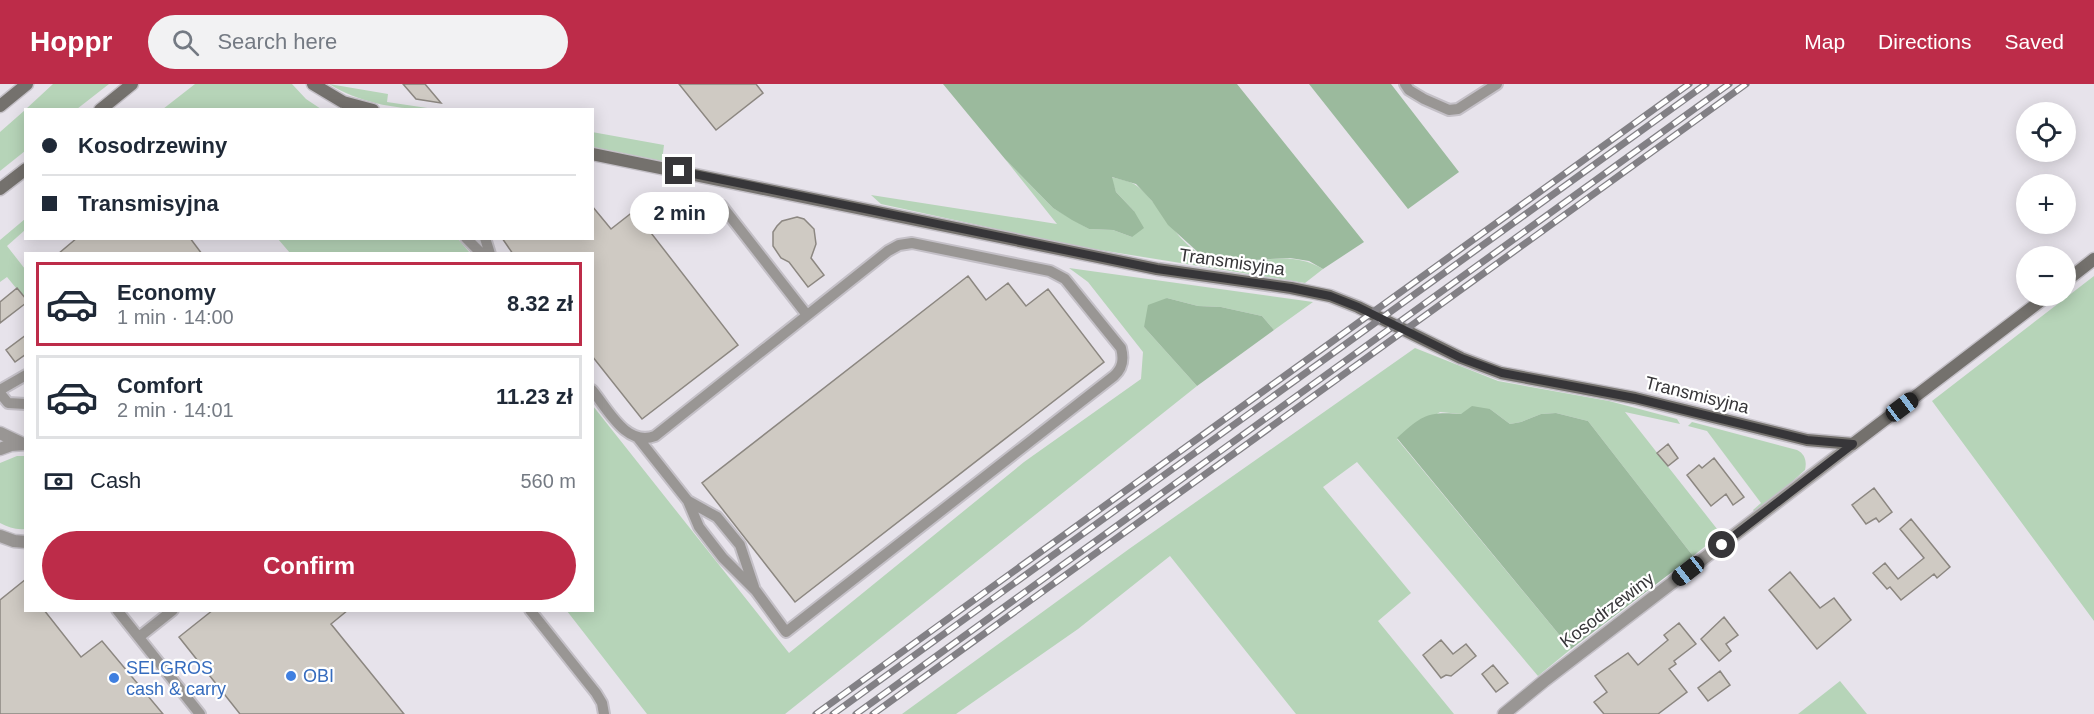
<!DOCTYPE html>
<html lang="en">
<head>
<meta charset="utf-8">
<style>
  :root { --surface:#fff; --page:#f2f2f3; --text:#1f2937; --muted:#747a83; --line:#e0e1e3; --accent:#bd2c49 }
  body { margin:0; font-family:Arial,sans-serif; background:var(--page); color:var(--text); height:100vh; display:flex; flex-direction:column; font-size:22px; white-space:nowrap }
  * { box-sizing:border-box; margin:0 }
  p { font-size:20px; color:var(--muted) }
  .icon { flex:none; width:33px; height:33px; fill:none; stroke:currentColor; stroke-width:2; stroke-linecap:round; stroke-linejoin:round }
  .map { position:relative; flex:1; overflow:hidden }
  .details { position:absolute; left:24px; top:168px; width:570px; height:360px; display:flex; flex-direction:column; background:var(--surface); border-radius:0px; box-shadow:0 3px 15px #0003 }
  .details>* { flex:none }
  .hud { position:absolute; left:24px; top:24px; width:570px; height:132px; border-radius:0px; box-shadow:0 3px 15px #0003; display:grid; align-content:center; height:132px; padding:0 18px; background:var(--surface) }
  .controls { position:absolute; left:2016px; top:18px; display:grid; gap:12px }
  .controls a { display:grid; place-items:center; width:60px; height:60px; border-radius:50%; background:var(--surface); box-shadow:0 3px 15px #0003; font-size:30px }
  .end { position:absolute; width:27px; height:27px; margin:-14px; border:8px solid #373639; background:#fff; box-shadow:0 0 0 3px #fff }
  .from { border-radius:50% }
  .bubble { position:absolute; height:42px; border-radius:21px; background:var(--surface); box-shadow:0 3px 15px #0003; font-size:20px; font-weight:800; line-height:42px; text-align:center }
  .car { position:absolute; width:18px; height:36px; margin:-18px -9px; border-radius:8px; box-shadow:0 0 4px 2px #0007; background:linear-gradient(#222 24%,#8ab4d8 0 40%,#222 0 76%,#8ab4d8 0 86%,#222 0) }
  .hud b { display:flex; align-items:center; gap:21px; height:57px; font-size:22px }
  .hud b+b { border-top:2px solid var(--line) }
  .hud i { width:15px; height:15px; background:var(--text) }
  ul { padding:10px 0 0; list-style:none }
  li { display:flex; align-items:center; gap:18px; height:84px; margin:0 12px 9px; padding:0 6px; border:3px solid var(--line); border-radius:0px }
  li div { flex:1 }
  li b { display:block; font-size:22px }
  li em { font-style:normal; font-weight:800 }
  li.selected { border-color:var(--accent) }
  li>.icon { width:54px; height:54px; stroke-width:1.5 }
  .pay { display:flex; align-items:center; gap:15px; height:66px; padding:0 18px; font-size:22px }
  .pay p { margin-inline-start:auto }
  .cta { display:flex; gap:12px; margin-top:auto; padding:12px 18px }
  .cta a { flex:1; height:69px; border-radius:36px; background:var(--accent); color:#fff; font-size:24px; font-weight:800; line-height:69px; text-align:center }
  header { display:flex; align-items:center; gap:36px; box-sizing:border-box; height:84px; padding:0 30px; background:var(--accent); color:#fff }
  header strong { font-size:28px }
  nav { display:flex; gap:33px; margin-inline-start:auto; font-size:21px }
  .search { width:420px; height:54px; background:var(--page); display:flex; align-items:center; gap:15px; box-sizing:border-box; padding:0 21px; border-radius:33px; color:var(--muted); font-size:22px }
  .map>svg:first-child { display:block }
</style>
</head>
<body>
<header>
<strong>Hoppr</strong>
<div class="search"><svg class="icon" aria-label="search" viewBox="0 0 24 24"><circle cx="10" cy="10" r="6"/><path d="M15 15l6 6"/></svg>Search here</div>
<nav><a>Map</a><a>Directions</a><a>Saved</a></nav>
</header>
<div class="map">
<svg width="2094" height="630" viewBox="0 0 2094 630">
  <rect width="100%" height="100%" fill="#e7e3eb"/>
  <!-- green -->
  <path fill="#b6d4b8" d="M 53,0 L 109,0 L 77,25 L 26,25 Z
    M 195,0 L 292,0 L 306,15 L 321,25 L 163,25 Z
    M 329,0 L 388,10 L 387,18 L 434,25 C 398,26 360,19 329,0 Z
    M 25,26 L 25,67 L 0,87 L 0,48 Z
    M 592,48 L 664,61 L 662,77 L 593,63 Z
    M 1005,75 L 1053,124 L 1089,145 L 1113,146 L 1132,153 L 1134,127 L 1116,108 L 1111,93 C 1119,95 1131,97 1137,102 C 1164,123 1176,163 1211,175 C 1248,187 1283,161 1323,185 L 1305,199 L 1075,162 L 881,120 L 871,111 L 1057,140 Z
    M 25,135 L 25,146 L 7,162 L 25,185 L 25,215 L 7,193 L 0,198 L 0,156 Z
    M 278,155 L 458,155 L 470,169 L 290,169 Z
    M 1069,184 L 1313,218 L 1274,246 L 1262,232 L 1221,223 L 1198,222 L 1167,214 L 1144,243 L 1197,302 L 785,630 L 647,630 L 567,527 L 592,526 L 593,322 L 789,569 L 1024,378 L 1141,295 L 1143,268 L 1088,198 Z
    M 2094,192 L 2094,537 L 1932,317 Z
    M 1415,264 L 1498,297 L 1609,317 L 1677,335 L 1680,340 L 1625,328 L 1721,450 L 1693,472 L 1588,337 L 1556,329 L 1541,330 L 1521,338 L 1510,340 L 1490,325 L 1461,330 L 1440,328 L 1397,355 L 1571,565 L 1538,592 L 1357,378 L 1323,403 L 1411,509 L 1378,537 L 1454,630 L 1296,630 L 1170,472 L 1078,545 L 956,630 L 902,630 L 1129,465 Z
    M 1692,338 L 1797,366 C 1805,370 1807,377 1805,386 L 1773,415 L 1755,428 L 1753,426 L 1761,419 L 1707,347 L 1688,342 Z
    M 17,372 L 26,372 L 25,445 C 16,446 8,443 0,439 L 0,379 Z
    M 1840,597 L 1867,630 L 1798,630 Z"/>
  <!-- forest -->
  <path fill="#9bba9d" d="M 943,0 L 1237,0 L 1364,158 L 1323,185 L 1309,177 L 1290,174 L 1236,177 L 1213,176 L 1199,169 L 1168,141 L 1152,117 L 1136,100 L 1112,93 L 1116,108 L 1134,127 L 1144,144 L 1132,153 L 1113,146 L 1089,145 L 1072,136 L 1053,124 L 1005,75 Z
    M 1309,0 L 1391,0 L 1459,88 L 1408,125 Z
    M 1167,214 L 1198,222 L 1221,223 L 1262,232 L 1274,246 L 1197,302 L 1144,243 L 1148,221 Z
    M 1472,322 L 1490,325 L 1510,340 L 1521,338 L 1541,330 L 1556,329 L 1588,337 L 1693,472 L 1571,565 L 1397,354 C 1421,332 1427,327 1461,330 Z"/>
  <!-- building -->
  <path fill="#cfcac3" stroke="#8c8781" stroke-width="1.5" d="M 403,0 L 425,0 L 441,19 L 416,15 Z
    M 679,0 L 756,0 L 763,9 L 716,46 Z
    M 592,122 L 611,145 L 634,127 L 738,261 L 642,335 L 592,272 L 592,170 L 513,170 L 502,154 L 592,154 Z
    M 797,133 L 804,135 L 814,145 L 816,160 L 811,174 L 824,191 L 808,203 L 789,178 L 781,174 L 773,162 L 773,148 L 777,142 L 782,137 Z
    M 77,154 L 190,154 L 202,170 L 58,170 Z
    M 968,192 L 986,216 L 1008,199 L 1026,222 L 1048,205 L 1104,278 L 795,518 L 702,399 Z
    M 17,204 L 26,215 L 26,219 L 0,239 L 0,218 Z
    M 26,251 L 26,270 L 15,278 L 6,266 Z
    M 1668,360 L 1678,374 L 1668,382 L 1657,369 Z
    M 1714,374 L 1744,413 L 1733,421 L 1726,410 L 1711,422 L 1687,391 L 1699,381 L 1702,384 Z
    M 1874,404 L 1892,428 L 1879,438 L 1876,434 L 1866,440 L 1852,421 Z
    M 1911,435 L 1950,483 L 1937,494 L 1934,490 L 1901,516 L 1890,503 L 1887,505 L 1873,489 L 1885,479 L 1898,495 L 1924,474 L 1900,445 Z
    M 1790,488 L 1820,524 L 1834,514 L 1851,536 L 1817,565 L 1769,506 Z
    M 26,495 L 26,526 L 44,526 L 81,573 L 102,557 L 163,630 L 0,630 L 0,516 Z
    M 213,526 L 348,526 L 331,540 L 404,630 L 240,630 L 179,553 Z
    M 1724,533 L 1738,551 L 1726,560 L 1731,567 L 1719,577 L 1701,555 Z
    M 1679,539 L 1696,560 L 1674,577 L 1676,580 L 1669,585 L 1687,608 L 1658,630 L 1604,630 L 1594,618 L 1607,608 L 1595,592 L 1628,569 L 1638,581 L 1668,556 L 1664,551 Z
    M 1441,556 L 1453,570 L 1466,560 L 1476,572 L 1451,592 L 1446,591 L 1441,594 L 1423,571 Z
    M 1493,581 L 1508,599 L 1496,608 L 1482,590 Z
    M 1720,587 L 1730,601 L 1708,617 L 1698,604 Z"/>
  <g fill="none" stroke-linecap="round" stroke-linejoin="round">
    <defs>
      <path id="lane" d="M 1405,0 L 1409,6 L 1424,15 L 1449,26 L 1458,25 L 1497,0
        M 722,122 L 807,231
        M 466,154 L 482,170
        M 485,154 L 490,170
        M 0,306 L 26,291
        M 592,306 C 608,325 626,363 655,352 L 888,167 L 899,161 L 912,159 L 1050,187 L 1065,195 L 1121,264 C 1124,275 1123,284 1114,292 L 786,548 L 756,507 L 723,474 L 699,443 L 688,417 L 638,354
        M 0,309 L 8,319 L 26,320
        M 688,417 L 717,433 L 740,461 L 754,503
        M 117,526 L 200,630
        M 530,526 L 596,609 L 602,619 L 604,630
        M 139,553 L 173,526"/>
      <path id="street" d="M 0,349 L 21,359
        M 0,365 L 11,361 L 26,360
        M 0,452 L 14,457 L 26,458
        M 1504,630 L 1544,597 L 1853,360"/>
      <path id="secondary" d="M 313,0 L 343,18 L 373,26
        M 0,22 L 27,0
        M 100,26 L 132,0
        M 592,70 L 1157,185 L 1291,204 L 1330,212 L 1358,223 L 1461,274 L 1501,289 L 1635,314 L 1807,356 L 1853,360 L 2047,212
        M 0,105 L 26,85
        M 2066,197 L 2094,175"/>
    </defs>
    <!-- lane casing -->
    <use href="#lane" stroke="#c4c0c7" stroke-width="14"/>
    <!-- street casing -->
    <use href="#street" stroke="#c4c0c7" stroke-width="15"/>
    <!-- secondary casing -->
    <use href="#secondary" stroke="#c4c0c7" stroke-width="15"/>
    <!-- lane -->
    <use href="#lane" stroke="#999694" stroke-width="10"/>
    <!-- street -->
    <use href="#street" stroke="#999694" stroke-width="12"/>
    <!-- secondary -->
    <use href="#secondary" stroke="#74716d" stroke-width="12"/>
    <defs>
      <path id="rail" d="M 816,630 L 1689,0
        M 833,630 L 1706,0
        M 856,630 L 1729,0
        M 873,630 L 1746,0"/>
    </defs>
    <!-- rail casing -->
    <use href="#rail" stroke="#828085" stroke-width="7"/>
    <!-- rail -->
    <use href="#rail" stroke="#fff" stroke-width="4.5" stroke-dasharray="14" stroke-linecap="butt"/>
  </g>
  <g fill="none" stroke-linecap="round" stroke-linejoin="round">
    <!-- route -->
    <path stroke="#373639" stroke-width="8" d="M 679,87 L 1157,185 L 1291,204 L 1330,212 L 1358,223 L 1461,274 L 1502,289 L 1635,314 L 1807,356 L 1853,360 L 1722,461"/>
  </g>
  <!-- markers -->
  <g fill="#3f7fe0" stroke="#fff" stroke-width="2">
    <circle cx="291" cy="592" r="6"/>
    <circle cx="114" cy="594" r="6"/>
  </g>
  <g text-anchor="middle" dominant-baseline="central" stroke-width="4.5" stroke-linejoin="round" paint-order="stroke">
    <!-- street labels -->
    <g font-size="18" fill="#373639" stroke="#fff">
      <text transform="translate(1232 178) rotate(8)">Transmisyjna</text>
      <text transform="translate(1697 311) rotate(14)">Transmisyjna</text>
      <text transform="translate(1607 526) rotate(-37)">Kosodrzewiny</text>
    </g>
    <!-- shop labels -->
    <g font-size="18" fill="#366cbe" stroke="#fff" text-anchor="start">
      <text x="126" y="584">SELGROS<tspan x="126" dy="21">cash &amp; carry</tspan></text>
      <text x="303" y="592">OBI</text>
    </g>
  </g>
</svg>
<div class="controls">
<a><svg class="icon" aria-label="locate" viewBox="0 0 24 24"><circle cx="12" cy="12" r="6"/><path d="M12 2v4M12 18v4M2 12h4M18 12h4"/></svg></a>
<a>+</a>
<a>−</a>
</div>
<i class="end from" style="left:1722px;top:461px"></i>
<i class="end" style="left:679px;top:87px"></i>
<div class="bubble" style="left:630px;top:108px;width:99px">2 min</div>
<i class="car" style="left:1902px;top:323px;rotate:53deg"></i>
<i class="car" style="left:1688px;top:487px;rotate:232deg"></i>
<div class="hud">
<b><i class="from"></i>Kosodrzewiny</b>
<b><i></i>Transmisyjna</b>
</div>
<section class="details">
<ul>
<li class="selected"><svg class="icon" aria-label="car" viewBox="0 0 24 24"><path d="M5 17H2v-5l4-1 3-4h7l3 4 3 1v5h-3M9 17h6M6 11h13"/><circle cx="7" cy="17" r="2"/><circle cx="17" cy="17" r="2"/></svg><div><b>Economy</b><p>1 min · 14:00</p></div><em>8.32 zł</em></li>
<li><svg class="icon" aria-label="car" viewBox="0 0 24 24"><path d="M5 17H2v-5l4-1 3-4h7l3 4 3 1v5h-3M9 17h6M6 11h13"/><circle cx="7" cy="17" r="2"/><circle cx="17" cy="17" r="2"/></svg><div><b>Comfort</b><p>2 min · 14:01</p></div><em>11.23 zł</em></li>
</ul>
<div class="pay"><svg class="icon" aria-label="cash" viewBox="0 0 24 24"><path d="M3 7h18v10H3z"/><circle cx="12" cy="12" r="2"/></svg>Cash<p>560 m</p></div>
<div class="cta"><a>Confirm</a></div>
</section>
</div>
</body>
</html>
